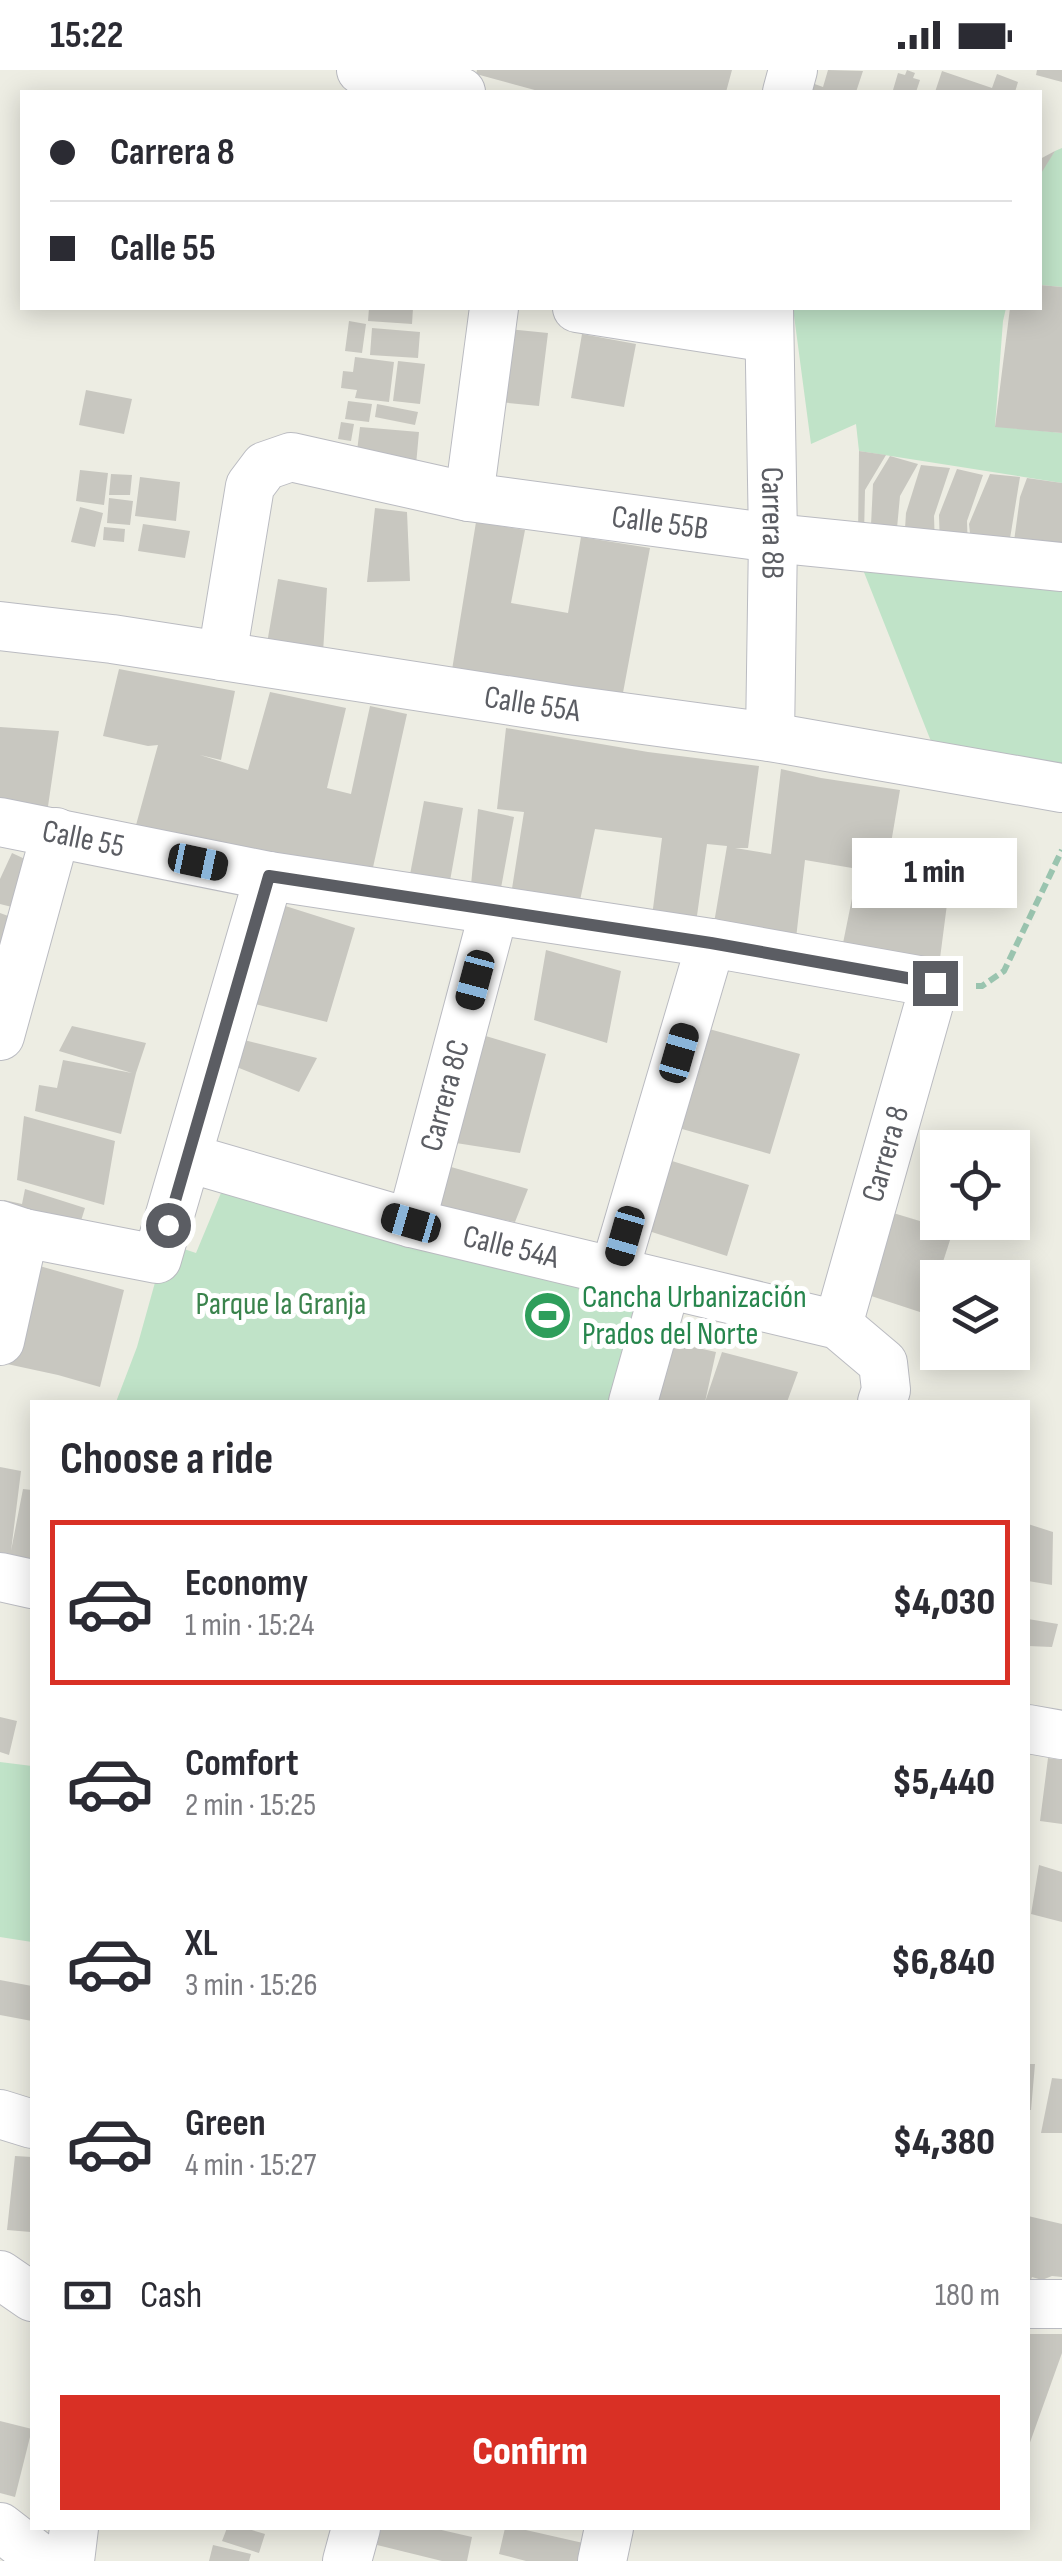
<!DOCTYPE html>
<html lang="en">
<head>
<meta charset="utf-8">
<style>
  :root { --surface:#fff; --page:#f2f2f3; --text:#2b2b33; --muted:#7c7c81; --line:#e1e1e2; --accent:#d93025 }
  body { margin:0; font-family:"Sofia Sans Condensed",sans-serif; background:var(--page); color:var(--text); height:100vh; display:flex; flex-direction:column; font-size:38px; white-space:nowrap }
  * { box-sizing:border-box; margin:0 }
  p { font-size:32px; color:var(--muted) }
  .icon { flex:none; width:55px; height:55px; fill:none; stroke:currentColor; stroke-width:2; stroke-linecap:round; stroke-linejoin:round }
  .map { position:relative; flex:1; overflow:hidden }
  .panel { position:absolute; left:30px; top:1330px; width:1000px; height:1130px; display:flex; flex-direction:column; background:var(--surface); border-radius:0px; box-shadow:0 5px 25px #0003 }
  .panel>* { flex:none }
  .guide { position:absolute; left:20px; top:20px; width:1022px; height:220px; border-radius:0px; box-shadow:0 5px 25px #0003; display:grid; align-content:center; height:220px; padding:0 30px; background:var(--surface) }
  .tools { position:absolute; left:920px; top:1060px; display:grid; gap:20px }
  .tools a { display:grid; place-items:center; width:110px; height:110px; border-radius:0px; background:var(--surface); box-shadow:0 5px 25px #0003; font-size:50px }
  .end { position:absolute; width:45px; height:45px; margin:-22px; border:12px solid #5b5d63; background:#fff; box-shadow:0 0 0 5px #fff }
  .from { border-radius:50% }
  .bubble { position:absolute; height:70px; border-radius:0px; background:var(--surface); box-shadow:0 5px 25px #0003; font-size:32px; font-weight:800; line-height:70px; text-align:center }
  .car { position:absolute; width:30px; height:60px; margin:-30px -15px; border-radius:12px; box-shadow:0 0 8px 2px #0007; background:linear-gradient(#222 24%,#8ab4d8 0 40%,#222 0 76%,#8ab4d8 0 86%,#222 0) }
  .guide b { display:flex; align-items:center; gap:35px; height:95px; font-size:38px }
  .guide b+b { border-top:2px solid var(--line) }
  .guide i { width:25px; height:25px; background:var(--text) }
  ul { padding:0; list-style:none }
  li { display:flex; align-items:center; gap:30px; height:165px; margin:0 20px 15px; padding:0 10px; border:5px solid transparent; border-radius:0px }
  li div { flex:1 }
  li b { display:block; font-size:38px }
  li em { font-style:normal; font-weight:800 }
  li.active { border-color:var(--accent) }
  li>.icon { width:90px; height:90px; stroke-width:1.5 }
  h2 { padding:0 30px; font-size:45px; line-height:120px }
  .pay { display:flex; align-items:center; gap:25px; height:110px; padding:0 30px; font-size:38px }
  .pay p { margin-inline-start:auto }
  .primary-button { display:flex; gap:20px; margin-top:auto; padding:20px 30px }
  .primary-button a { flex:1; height:115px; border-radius:0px; background:var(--accent); color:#fff; font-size:40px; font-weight:800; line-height:115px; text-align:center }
  .status { display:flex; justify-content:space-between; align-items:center; height:70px; padding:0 50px; background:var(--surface); direction:ltr }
  .status svg { height:28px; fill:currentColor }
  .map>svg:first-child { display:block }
</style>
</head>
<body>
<div class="status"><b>15:22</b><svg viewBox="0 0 49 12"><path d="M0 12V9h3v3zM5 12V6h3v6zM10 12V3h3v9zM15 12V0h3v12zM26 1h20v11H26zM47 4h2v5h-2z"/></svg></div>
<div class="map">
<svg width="1062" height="2491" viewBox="0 0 1062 2491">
  <rect width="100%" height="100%" fill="#edede3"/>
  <!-- green -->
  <path fill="#c0e3c8" d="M 1062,78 L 1062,217 L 1040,215 L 1040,102 L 1055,81 Z
    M 793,238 L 1006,238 L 1003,251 L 995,356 L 1062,363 L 1062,413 L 859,381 L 856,354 L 811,374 Z
    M 852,472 L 1062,484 L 1062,713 L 940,694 Z
    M 223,1118 L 647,1231 L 619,1332 L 116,1332 L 137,1277 L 166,1173 L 196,1183 Z
    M 0,1692 L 32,1696 L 32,1872 L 0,1867 Z"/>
  <!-- building -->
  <path fill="#c8c7c0" d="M 477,0 L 732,0 L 726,22 L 542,22 L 476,4 Z
    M 828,0 L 863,1 L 856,22 L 806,22 L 809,12 L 823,17 Z
    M 907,0 L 915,3 L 913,8 L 920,10 L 916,22 L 893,20 L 898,3 L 905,5 Z
    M 1037,0 L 1062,0 L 1062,12 L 1036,5 Z
    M 942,1 L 992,18 L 997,4 L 1018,12 L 1015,22 L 935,22 Z
    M 1055,81 L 1040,105 L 1040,89 Z
    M 1040,215 L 1062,217 L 1062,363 L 995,357 L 1010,238 L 1040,238 Z
    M 369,238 L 413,238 L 412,254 L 368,251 Z
    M 349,251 L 366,254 L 362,283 L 345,281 Z
    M 372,258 L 420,262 L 418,288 L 370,285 Z
    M 508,259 L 548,263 L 539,336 L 499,332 Z
    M 582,264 L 636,274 L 624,337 L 571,328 Z
    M 355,287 L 394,292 L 389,332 L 355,328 L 357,320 L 341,318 L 343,301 L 353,302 Z
    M 398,291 L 425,294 L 420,334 L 393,331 Z
    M 86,320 L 132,329 L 124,364 L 79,355 Z
    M 348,331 L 372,334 L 369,352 L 345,349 Z
    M 377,334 L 418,342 L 415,355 L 375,347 Z
    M 341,352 L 354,354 L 351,371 L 338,369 Z
    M 360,357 L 419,362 L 416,395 L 356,389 Z
    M 859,381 L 886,385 L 865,420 L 864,466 L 858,467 Z
    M 890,386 L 918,394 L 900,426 L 896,469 L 871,455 L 873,414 Z
    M 921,395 L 950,398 L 934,446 L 935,478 L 904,475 L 906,443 Z
    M 957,399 L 983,405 L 967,451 L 968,481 L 940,479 L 939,445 Z
    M 80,400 L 108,403 L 104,435 L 76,431 Z
    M 111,404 L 132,405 L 130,425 L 109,425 Z
    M 990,404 L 1020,407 L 1007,487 L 972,482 L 969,454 Z
    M 140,407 L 180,412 L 176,451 L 135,446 Z
    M 1027,408 L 1062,413 L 1062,489 L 1012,486 L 1020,427 Z
    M 109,428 L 133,431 L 130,455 L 107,453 Z
    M 80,437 L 103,443 L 95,477 L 71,472 Z
    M 375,438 L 407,442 L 410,511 L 367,512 Z
    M 476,452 L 525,460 L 511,533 L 568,543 L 581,467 L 650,478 L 622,628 L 451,606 Z
    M 143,454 L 190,461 L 185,488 L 138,481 Z
    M 104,457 L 125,459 L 124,472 L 103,470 Z
    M 278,509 L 327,518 L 322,599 L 264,591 Z
    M 119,599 L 235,621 L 221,690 L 200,685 L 248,700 L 270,622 L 346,638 L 327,718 L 351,724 L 370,636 L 407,644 L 368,820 L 133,766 L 158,675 L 148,676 L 103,666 Z
    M 0,657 L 59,661 L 46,750 L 0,741 Z
    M 506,658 L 648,682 L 759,696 L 748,778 L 735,778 L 771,784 L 781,699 L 821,708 L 900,720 L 886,803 L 950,811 L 939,896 L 841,883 L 858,799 L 805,790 L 795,877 L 712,865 L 727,776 L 707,774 L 695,860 L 651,854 L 662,768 L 595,759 L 578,840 L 511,825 L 524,742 L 497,739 Z
    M 424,731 L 463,738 L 448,822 L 408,815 Z
    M 478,739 L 514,747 L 501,818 L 471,815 Z
    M 12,783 L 40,796 L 20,839 L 0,834 L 0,809 Z
    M 279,834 L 355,858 L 327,952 L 243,931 Z
    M 0,843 L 22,851 L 0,895 Z
    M 546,880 L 621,901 L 607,973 L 534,950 Z
    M 72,956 L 146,973 L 136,1003 L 121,1064 L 35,1041 L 39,1015 L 57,1018 L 63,990 L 132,1003 L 59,981 Z
    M 709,959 L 800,984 L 770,1084 L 668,1055 Z
    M 479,964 L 546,984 L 520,1083 L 456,1073 Z
    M 240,969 L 317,988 L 299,1022 L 229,994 Z
    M 24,1046 L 115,1071 L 104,1135 L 17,1110 Z
    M 656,1086 L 749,1115 L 727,1186 L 633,1156 Z
    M 444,1095 L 528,1119 L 515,1152 L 427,1136 Z
    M 25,1119 L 85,1138 L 75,1170 L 2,1149 L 4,1130 L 22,1134 Z
    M 880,1139 L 953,1161 L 926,1244 L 859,1222 Z
    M 29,1193 L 124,1220 L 100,1317 L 58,1305 L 7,1294 Z
    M 666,1266 L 681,1269 L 680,1274 L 716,1282 L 705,1332 L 656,1332 Z
    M 722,1282 L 798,1302 L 787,1332 L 705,1332 Z
    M 0,1397 L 21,1401 L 11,1481 L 23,1419 L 32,1420 L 32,1499 L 0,1492 Z
    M 1028,1454 L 1053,1462 L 1052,1515 L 1028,1511 Z
    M 1028,1549 L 1058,1554 L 1052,1577 L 1028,1576 Z
    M 0,1647 L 17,1651 L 9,1685 L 0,1682 Z
    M 1048,1688 L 1062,1690 L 1062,1754 L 1040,1751 Z
    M 1039,1795 L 1062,1802 L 1062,1852 L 1031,1844 Z
    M 0,1910 L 32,1916 L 32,1951 L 0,1945 Z
    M 1028,1994 L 1035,1994 L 1031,2040 L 1028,2040 Z
    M 1052,2008 L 1062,2009 L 1062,2063 L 1041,2063 Z
    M 15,2086 L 32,2087 L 31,2162 L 7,2160 Z
    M 1028,2146 L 1062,2154 L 1062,2207 L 1052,2206 L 1042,2210 L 1032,2207 L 1028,2217 Z
    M 1028,2264 L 1062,2264 L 1062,2283 L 1028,2378 Z
    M 0,2351 L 32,2359 L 15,2427 L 0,2423 Z
    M 227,2458 L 245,2458 L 265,2464 L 259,2483 L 222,2471 Z
    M 381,2458 L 433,2458 L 472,2467 L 467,2491 L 442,2491 L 377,2475 Z
    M 505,2458 L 517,2458 L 592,2475 L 588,2491 L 526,2491 L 499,2484 Z
    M 213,2475 L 251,2484 L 249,2491 L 209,2491 Z"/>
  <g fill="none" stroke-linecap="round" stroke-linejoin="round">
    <defs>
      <g id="minor">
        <path d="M 361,0 L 461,22"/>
        <path d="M 787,22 L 793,0"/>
        <path d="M 577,238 L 769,268"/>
        <path id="s1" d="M 769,238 L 773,468 L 770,667"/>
        <path d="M 469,427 L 494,238"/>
        <path id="s2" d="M 0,556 L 112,569 L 570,640 L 770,667 L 1062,718"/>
        <path id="s3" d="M 222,586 L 250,416 L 265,396 L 291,387 L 469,427 L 773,468 L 1062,497"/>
        <path id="s4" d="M 0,752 L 269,806 L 711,873 L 935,913 L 838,1255"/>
        <path d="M 0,966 L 56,762"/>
        <path id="s5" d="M 188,1088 L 411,1153 L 838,1255 L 883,1293 L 886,1320 L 882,1332"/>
        <path id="s6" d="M 411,1153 L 494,841"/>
        <path d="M 0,1155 L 24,1163 L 157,1189 L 269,806"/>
        <path d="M 614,1202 L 711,873"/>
        <path d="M 0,1271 L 24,1163"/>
        <path d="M 633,1332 L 666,1215"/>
        <path d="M 0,1507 L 32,1514"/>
        <path d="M 1028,1659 L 1062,1665"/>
        <path d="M 0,2044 L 32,2054"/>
        <path d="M 0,2205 L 32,2227"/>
        <path d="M 1028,2234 L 1062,2234"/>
        <path d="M 0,2457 L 44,2491"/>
        <path d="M 70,2491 L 74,2458"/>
        <path d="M 347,2491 L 356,2458"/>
        <path d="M 602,2491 L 609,2458"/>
      </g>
    </defs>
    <!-- minor casing -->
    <use href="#minor" stroke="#babbc1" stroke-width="50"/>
    <!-- path -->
    <path stroke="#9ac4af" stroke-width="6" stroke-dasharray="10 5" stroke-linecap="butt" d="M 976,916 L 982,916 L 1004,901 L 1062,780"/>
    <!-- minor -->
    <use href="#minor" stroke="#fff" stroke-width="48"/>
  </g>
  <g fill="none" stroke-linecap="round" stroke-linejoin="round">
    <!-- route -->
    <path stroke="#5b5d63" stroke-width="12" d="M 168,1155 L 269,806 L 711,873 L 935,913"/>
  </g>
  <!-- icons -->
  <defs>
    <symbol id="stadium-disc" viewBox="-11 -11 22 22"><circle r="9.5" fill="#2e9e5b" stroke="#fff"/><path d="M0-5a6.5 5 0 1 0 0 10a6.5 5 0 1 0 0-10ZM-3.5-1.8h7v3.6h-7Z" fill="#fff"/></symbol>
  </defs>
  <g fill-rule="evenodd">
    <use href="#stadium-disc" x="520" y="1218" width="55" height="55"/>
  </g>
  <g text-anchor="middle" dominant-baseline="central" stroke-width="10" stroke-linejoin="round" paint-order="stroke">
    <!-- street labels -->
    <g font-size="32" fill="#5b5d63" stroke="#fff">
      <text stroke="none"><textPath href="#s1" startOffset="215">Carrera 8B</textPath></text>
      <text stroke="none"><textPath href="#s3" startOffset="600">Calle 55B</textPath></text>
      <text stroke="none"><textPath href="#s2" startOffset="538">Calle 55A</textPath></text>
      <text stroke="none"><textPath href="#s4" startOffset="85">Calle 55</textPath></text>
      <text stroke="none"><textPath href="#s6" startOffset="132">Carrera 8C</textPath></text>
      <text transform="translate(886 1084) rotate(-74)">Carrera 8</text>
      <text stroke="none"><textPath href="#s5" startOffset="335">Calle 54A</textPath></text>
    </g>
    <!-- leisure labels -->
    <g font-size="32" fill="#27864d" stroke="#fff" text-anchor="start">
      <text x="582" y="1227">Cancha Urbanización<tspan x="582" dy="37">Prados del Norte</tspan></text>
    </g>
    <!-- park labels -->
    <g font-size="32" fill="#3a834c" stroke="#fff">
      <text x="281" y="1234">Parque la Granja</text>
    </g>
  </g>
</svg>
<div class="tools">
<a><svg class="icon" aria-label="locate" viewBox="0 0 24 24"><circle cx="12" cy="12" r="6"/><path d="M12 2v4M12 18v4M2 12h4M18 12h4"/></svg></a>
<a><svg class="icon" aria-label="layers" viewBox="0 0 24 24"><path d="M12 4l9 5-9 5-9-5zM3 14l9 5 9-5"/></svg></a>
</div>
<i class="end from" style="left:168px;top:1155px"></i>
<i class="end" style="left:935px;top:913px"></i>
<div class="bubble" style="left:852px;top:768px;width:165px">1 min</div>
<i class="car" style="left:198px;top:792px;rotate:102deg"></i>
<i class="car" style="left:475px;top:910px;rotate:195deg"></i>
<i class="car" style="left:679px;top:983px;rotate:16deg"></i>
<i class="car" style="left:411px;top:1153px;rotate:286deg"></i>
<i class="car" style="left:625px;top:1166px;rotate:196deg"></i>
<div class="guide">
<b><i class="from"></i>Carrera 8</b>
<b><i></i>Calle 55</b>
</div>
<section class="panel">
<h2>Choose a ride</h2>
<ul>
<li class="active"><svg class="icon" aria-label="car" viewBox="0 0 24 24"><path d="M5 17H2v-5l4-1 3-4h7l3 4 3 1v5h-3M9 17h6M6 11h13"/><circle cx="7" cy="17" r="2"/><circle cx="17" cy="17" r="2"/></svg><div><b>Economy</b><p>1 min · 15:24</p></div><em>$4,030</em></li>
<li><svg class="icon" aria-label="car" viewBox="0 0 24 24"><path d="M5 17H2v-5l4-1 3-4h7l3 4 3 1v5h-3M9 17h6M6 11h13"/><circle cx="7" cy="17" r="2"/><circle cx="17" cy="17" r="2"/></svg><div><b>Comfort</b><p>2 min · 15:25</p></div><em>$5,440</em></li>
<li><svg class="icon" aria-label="car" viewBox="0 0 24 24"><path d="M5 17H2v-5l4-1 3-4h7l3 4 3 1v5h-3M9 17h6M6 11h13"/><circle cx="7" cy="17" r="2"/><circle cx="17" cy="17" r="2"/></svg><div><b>XL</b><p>3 min · 15:26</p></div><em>$6,840</em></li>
<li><svg class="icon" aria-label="car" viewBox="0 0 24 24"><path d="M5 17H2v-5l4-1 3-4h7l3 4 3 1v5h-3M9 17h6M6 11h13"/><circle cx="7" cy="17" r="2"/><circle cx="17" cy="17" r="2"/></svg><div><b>Green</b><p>4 min · 15:27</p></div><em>$4,380</em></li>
</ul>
<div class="pay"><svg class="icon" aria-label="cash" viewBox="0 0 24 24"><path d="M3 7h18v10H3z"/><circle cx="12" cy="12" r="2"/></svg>Cash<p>180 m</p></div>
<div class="primary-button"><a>Confirm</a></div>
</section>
</div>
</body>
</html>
